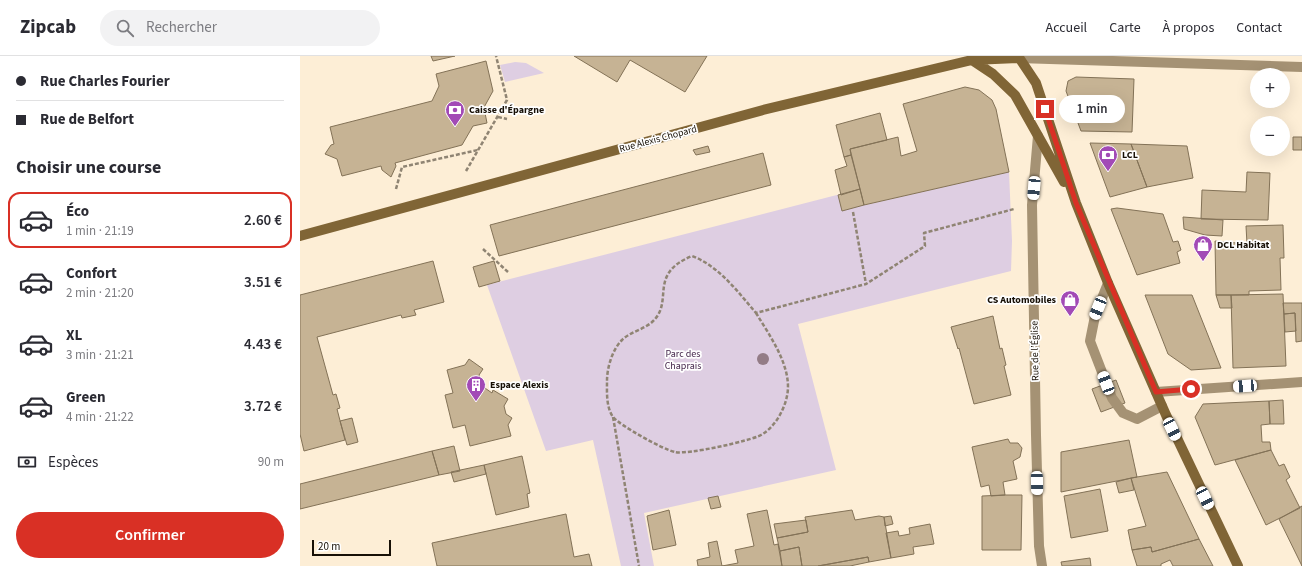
<!DOCTYPE html>
<html lang="fr">
<head>
<meta charset="utf-8">
<style>
  :root { --surface:#fff; --page:#f2f2f3; --text:#2b2b33; --muted:#7c7c81; --line:#e1e1e2; --accent:#d93025 }
  body { margin:0; font-family:"Source Sans 3",sans-serif; background:var(--page); color:var(--text); height:100vh; display:flex; flex-direction:column; font-size:15px; white-space:nowrap }
  * { box-sizing:border-box; margin:0 }
  p { font-size:13px; color:var(--muted) }
  .icon { flex:none; width:22px; height:22px; fill:none; stroke:currentColor; stroke-width:2; stroke-linecap:round; stroke-linejoin:round }
  .map { position:relative; flex:1; overflow:hidden }
  .panel { display:flex; flex-direction:column; background:var(--surface); width:300px }
  .panel>* { flex:none }
  .banner { display:grid; align-content:center; height:88px; padding:0 16px; background:var(--surface) }
  .fabs { position:absolute; left:950px; top:12px; display:grid; gap:8px }
  .fabs a { display:grid; place-items:center; width:40px; height:40px; border-radius:50%; background:var(--surface); box-shadow:0 4px 16px #0002; font-size:20px }
  .scale { position:absolute; left:12px; bottom:10px; width:79px; box-sizing:border-box; padding-left:4px; border:2px solid #171006; border-top:0; font-size:11px; line-height:14px; white-space:nowrap; color:#171006; -webkit-text-stroke:3px #fff; paint-order:stroke }
  .end { position:absolute; width:18px; height:18px; margin:-9px; border:5px solid #d93025; background:#fff; box-shadow:0 0 0 2px #fff }
  .from { border-radius:50% }
  .bubble { position:absolute; height:28px; border-radius:14px; background:var(--surface); box-shadow:0 4px 16px #0002; font-size:13px; font-weight:600; line-height:28px; text-align:center }
  .car { position:absolute; width:12px; height:24px; margin:-12px -6px; border-radius:5px; box-shadow:0 0 3px 1px #0007; background:linear-gradient(#fff 24%,#345 0 40%,#fff 0 76%,#345 0 86%,#fff 0) }
  .banner b { display:flex; align-items:center; gap:14px; height:38px; font-size:15px }
  .banner b+b { border-top:1px solid var(--line) }
  .banner i { width:10px; height:10px; background:var(--text) }
  ul { padding:0; list-style:none }
  li { display:flex; align-items:center; gap:12px; height:56px; margin:0 8px 6px; padding:0 8px; border:2px solid transparent; border-radius:12px }
  li div { flex:1 }
  li b { display:block; font-size:15px }
  li em { font-style:normal; font-weight:600 }
  li.current { border-color:var(--accent) }
  li>.icon { width:36px; height:36px; stroke-width:1.5 }
  h2 { padding:0 16px; font-size:18px; line-height:48px }
  .pay { display:flex; align-items:center; gap:10px; height:44px; padding:0 16px; font-size:15px }
  .pay p { margin-inline-start:auto }
  .cta { display:flex; gap:8px; margin-top:auto; padding:8px 16px }
  .cta a { flex:1; height:46px; border-radius:24px; background:var(--accent); color:#fff; font-size:16px; font-weight:600; line-height:46px; text-align:center }
  header { display:flex; align-items:center; gap:24px; box-sizing:border-box; height:56px; padding:0 20px; background:var(--surface); border-bottom:1px solid var(--line) }
  header strong { font-size:19px }
  nav { display:flex; gap:22px; margin-inline-start:auto; font-size:14px }
  .search { width:280px; height:36px; background:var(--page); display:flex; align-items:center; gap:10px; box-sizing:border-box; padding:0 14px; border-radius:22px; color:var(--muted); font-size:15px }
  main { display:flex; flex:1; min-height:0 }
  .map>svg:first-child { display:block }
</style>
</head>
<body>
<header>
<strong>Zipcab</strong>
<div class="search"><svg class="icon" aria-label="search" viewBox="0 0 24 24"><circle cx="10" cy="10" r="6"/><path d="M15 15l6 6"/></svg>Rechercher</div>
<nav><a>Accueil</a><a>Carte</a><a>À propos</a><a>Contact</a></nav>
</header>
<main>
<section class="panel">
<div class="banner">
<b><i class="from"></i>Rue Charles Fourier</b>
<b><i></i>Rue de Belfort</b>
</div>
<h2>Choisir une course</h2>
<ul>
<li class="current"><svg class="icon" aria-label="car" viewBox="0 0 24 24"><path d="M5 17H2v-5l4-1 3-4h7l3 4 3 1v5h-3M9 17h6M6 11h13"/><circle cx="7" cy="17" r="2"/><circle cx="17" cy="17" r="2"/></svg><div><b>Éco</b><p>1 min · 21:19</p></div><em>2.60 €</em></li>
<li><svg class="icon" aria-label="car" viewBox="0 0 24 24"><path d="M5 17H2v-5l4-1 3-4h7l3 4 3 1v5h-3M9 17h6M6 11h13"/><circle cx="7" cy="17" r="2"/><circle cx="17" cy="17" r="2"/></svg><div><b>Confort</b><p>2 min · 21:20</p></div><em>3.51 €</em></li>
<li><svg class="icon" aria-label="car" viewBox="0 0 24 24"><path d="M5 17H2v-5l4-1 3-4h7l3 4 3 1v5h-3M9 17h6M6 11h13"/><circle cx="7" cy="17" r="2"/><circle cx="17" cy="17" r="2"/></svg><div><b>XL</b><p>3 min · 21:21</p></div><em>4.43 €</em></li>
<li><svg class="icon" aria-label="car" viewBox="0 0 24 24"><path d="M5 17H2v-5l4-1 3-4h7l3 4 3 1v5h-3M9 17h6M6 11h13"/><circle cx="7" cy="17" r="2"/><circle cx="17" cy="17" r="2"/></svg><div><b>Green</b><p>4 min · 21:22</p></div><em>3.72 €</em></li>
</ul>
<div class="pay"><svg class="icon" aria-label="cash" viewBox="0 0 24 24"><path d="M3 7h18v10H3z"/><circle cx="12" cy="12" r="2"/></svg>Espèces<p>90 m</p></div>
<div class="cta"><a>Confirmer</a></div>
</section>
<div class="map">
<svg width="1002" height="510" viewBox="0 0 1002 510">
  <rect width="100%" height="100%" fill="#fdeed6"/>
  <!-- green -->
  <path fill="#decee2" d="M 215,6 L 226,7 L 244,17 L 205,26 L 200,9 Z
    M 709,116 L 712,185 L 711,215 L 498,268 L 536,414 L 344,457 L 354,510 L 321,510 L 293,384 L 246,395 L 187,229 L 560,133 L 565,149 Z"/>
  <!-- building -->
  <path fill="#c6b394" stroke="#837257" d="M 131,0 L 155,0 L 133,5 Z
    M 274,0 L 407,0 L 385,36 L 330,4 L 317,26 Z
    M 186,5 L 193,35 L 182,55 L 185,57 L 187,67 L 173,70 L 162,89 L 95,107 L 96,110 L 91,121 L 82,114 L 81,110 L 42,120 L 37,103 L 25,98 L 31,89 L 34,88 L 30,71 L 132,45 L 139,30 L 136,18 Z
    M 776,21 L 834,23 L 832,76 L 781,75 L 766,35 L 768,25 Z
    M 665,31 L 679,34 L 692,44 L 696,53 L 709,116 L 564,149 L 550,93 L 598,81 L 601,100 L 617,95 L 603,48 Z
    M 580,57 L 587,84 L 550,93 L 551,99 L 544,101 L 536,69 Z
    M 993,81 L 1002,81 L 1002,94 L 993,94 Z
    M 790,87 L 831,88 L 847,131 L 810,141 Z
    M 831,88 L 887,90 L 893,122 L 847,131 Z
    M 408,90 L 410,96 L 396,99 L 393,94 Z
    M 463,97 L 471,129 L 199,200 L 190,169 Z
    M 551,99 L 560,133 L 541,139 L 535,114 L 547,110 L 544,101 Z
    M 947,116 L 970,117 L 968,164 L 901,163 L 902,134 L 946,136 Z
    M 560,133 L 564,149 L 542,155 L 538,139 Z
    M 817,152 L 863,158 L 873,186 L 878,185 L 881,194 L 877,196 L 880,207 L 837,219 L 811,153 Z
    M 883,161 L 923,164 L 922,180 L 905,179 L 884,173 Z
    M 983,169 L 984,202 L 980,202 L 981,234 L 949,235 L 949,239 L 916,239 L 915,185 L 947,188 L 946,170 Z
    M 133,205 L 144,246 L 114,254 L 116,259 L 102,262 L 101,259 L 17,281 L 33,339 L 36,338 L 40,352 L 37,353 L 45,384 L 4,395 L 0,378 L 0,239 Z
    M 194,205 L 200,225 L 179,231 L 173,211 Z
    M 983,238 L 986,310 L 933,312 L 931,239 Z
    M 845,239 L 892,239 L 921,312 L 891,314 L 868,298 Z
    M 916,239 L 931,239 L 932,252 L 920,252 Z
    M 983,247 L 1002,247 L 1002,285 L 996,286 L 995,257 L 984,258 Z
    M 995,257 L 996,275 L 985,276 L 984,258 Z
    M 693,260 L 700,293 L 702,292 L 706,309 L 704,310 L 711,339 L 674,348 L 659,292 L 658,293 L 651,271 Z
    M 169,303 L 183,313 L 179,319 L 182,330 L 192,337 L 193,334 L 208,343 L 204,350 L 206,358 L 212,362 L 208,369 L 211,380 L 170,390 L 165,369 L 153,372 L 145,339 L 153,337 L 147,314 L 165,309 Z
    M 816,324 L 825,347 L 801,356 L 792,333 Z
    M 983,344 L 984,368 L 970,368 L 969,345 Z
    M 969,345 L 970,368 L 961,369 L 962,386 L 970,386 L 971,394 L 915,409 L 895,361 L 903,348 Z
    M 52,362 L 58,386 L 47,389 L 40,365 Z
    M 708,383 L 710,387 L 718,387 L 722,392 L 720,401 L 713,405 L 717,423 L 703,426 L 705,439 L 691,440 L 689,429 L 681,431 L 672,391 Z
    M 829,384 L 837,421 L 761,436 L 761,396 Z
    M 154,390 L 160,415 L 139,419 L 132,395 Z
    M 971,394 L 979,410 L 984,408 L 990,421 L 986,424 L 1000,452 L 966,469 L 935,404 Z
    M 132,395 L 139,419 L 0,453 L 0,428 Z
    M 222,400 L 230,437 L 227,438 L 229,451 L 196,459 L 184,409 Z
    M 184,409 L 186,418 L 154,426 L 151,416 Z
    M 867,416 L 899,483 L 852,496 L 851,491 L 832,494 L 828,474 L 846,470 L 831,422 Z
    M 831,422 L 834,434 L 819,437 L 816,426 Z
    M 800,433 L 808,475 L 771,482 L 764,440 Z
    M 705,439 L 722,439 L 721,494 L 682,494 L 682,440 Z
    M 418,440 L 421,451 L 411,453 L 408,442 Z
    M 1002,450 L 1002,510 L 979,463 Z
    M 369,454 L 376,489 L 353,494 L 347,460 Z
    M 467,454 L 474,489 L 478,488 L 482,510 L 422,510 L 438,507 L 435,494 L 454,490 L 447,458 Z
    M 552,454 L 555,464 L 579,460 L 584,461 L 591,502 L 569,506 L 568,501 L 518,510 L 502,510 L 499,491 L 480,495 L 477,482 L 508,476 L 505,461 Z
    M 266,458 L 274,501 L 289,498 L 292,510 L 137,510 L 132,487 Z
    M 591,460 L 593,468 L 585,470 L 584,461 Z
    M 506,464 L 508,476 L 477,482 L 474,468 Z
    M 630,468 L 634,488 L 613,491 L 614,498 L 591,502 L 586,477 L 598,475 L 599,480 L 610,478 L 609,472 Z
    M 899,483 L 913,510 L 873,510 L 870,504 L 861,508 L 861,510 L 837,510 L 832,494 L 851,491 L 852,496 Z
    M 417,485 L 422,510 L 398,510 L 397,504 L 410,501 L 408,487 Z
    M 499,491 L 502,510 L 482,510 L 480,495 Z
    M 568,501 L 569,506 L 550,510 L 518,510 Z
    M 790,502 L 791,510 L 762,510 L 761,506 Z"/>
  <g fill="none" stroke-linecap="round" stroke-linejoin="round">
    <!-- path -->
    <path stroke="#8f8473" stroke-width="2.5" stroke-dasharray="4 2" stroke-linecap="butt" d="M 198,61 L 207,63
      M 166,115 L 207,44 L 196,0
      M 96,133 L 102,111 L 178,94
      M 553,156 L 566,228
      M 183,193 L 208,216
      M 456,257 C 470,280 493,312 487,340 C 484,355 474,372 461,379 C 450,385 387,399 375,396 C 364,394 319,369 313,361 C 306,351 307,336 307,325 C 307,312 312,294 322,284 C 330,276 342,274 351,267 C 376,246 346,219 392,200 C 419,210 438,236 456,257 L 566,228 L 625,190 L 624,177 L 714,153
      M 313,361 L 339,510"/>
    <!-- service -->
    <path stroke="#a59274" stroke-width="10" d="M 808,227 L 795,260 L 790,285 L 812,342 L 823,357 L 837,363 L 862,350"/>
    <!-- minor -->
    <path stroke="#a59274" stroke-width="10" d="M 718,2 L 1002,11
      M 738,80 L 732,149 L 736,379 L 739,490 L 742,510
      M 856,336 L 1002,326"/>
    <!-- secondary -->
    <path stroke="#806536" stroke-width="10" d="M 718,0 L 736,27 L 776,147 L 808,227 L 866,359 L 938,510
      M 672,4 L 693,18 L 715,39 L 764,126
      M 0,180 L 463,54 L 672,4 L 718,2"/>
  </g>
  <!-- trees -->
  <circle fill="#937c86" cx="463" cy="303" r="6"/>
  <g fill="none" stroke-linecap="round" stroke-linejoin="round">
    <!-- route -->
    <path stroke="#d93025" stroke-width="5" d="M 745,53 L 776,147 L 856,336 L 891,333"/>
  </g>
  <!-- icons -->
  <defs>
    <symbol id="bank-pin" viewBox="-11 -11 22 30"><path d="M0 17L-7.5 6A9.5 9.5 0 1 1 7.5 6Z" fill="#a24ab6" stroke="#fff"/><path d="M-6-4H6V4H-6ZM0-2.3a2.3 2.3 0 1 0 0 4.6a2.3 2.3 0 1 0 0-4.6Z" fill="#fff"/></symbol>
    <symbol id="shop-pin" viewBox="-11 -11 22 30"><path d="M0 17L-7.5 6A9.5 9.5 0 1 1 7.5 6Z" fill="#a24ab6" stroke="#fff"/><path d="M-5-2.5h2.3a2.7 3.5 0 0 1 5.4 0H5L5.5 6h-11ZM-1.5-2.5h3a1.5 2.3 0 0 0-3 0Z" fill="#fff"/></symbol>
    <symbol id="building-pin" viewBox="-11 -11 22 30"><path d="M0 17L-7.5 6A9.5 9.5 0 1 1 7.5 6Z" fill="#a24ab6" stroke="#fff"/><path d="M-4-6H4V6H1V3H-1V6H-4ZM-2.5-4.3h1.7v1.8h-1.7ZM.8-4.3h1.7v1.8H.8ZM-2.5-1h1.7V.8h-1.7ZM.8-1h1.7V.8H.8Z" fill="#fff"/></symbol>
  </defs>
  <g fill-rule="evenodd">
    <use href="#bank-pin" x="144" y="43" width="22" height="30"/>
    <use href="#bank-pin" x="797" y="88" width="22" height="30"/>
    <use href="#shop-pin" x="892" y="178" width="22" height="30"/>
    <use href="#shop-pin" x="759" y="233" width="22" height="30"/>
    <use href="#building-pin" x="165" y="318" width="22" height="30"/>
  </g>
  <g text-anchor="middle" dominant-baseline="central" stroke-width="3.5" stroke-linejoin="round" paint-order="stroke">
    <!-- poi labels -->
    <g font-size="10" font-weight="bold" fill="#171006" stroke="#fff" text-anchor="start">
      <text x="169" y="54">Caisse d'Épargne</text>
      <text x="822" y="99">LCL</text>
      <text x="917" y="189">DCL Habitat</text>
      <text x="756" y="244" text-anchor="end">CS Automobiles</text>
      <text x="190" y="329">Espace Alexis</text>
    </g>
    <!-- street labels -->
    <g font-size="10" fill="#171006" stroke="#fff">
      <text transform="translate(358 83) rotate(-15)">Rue Alexis Chopard</text>
      <text transform="translate(735 295) rotate(-91)">Rue de l’Église</text>
    </g>
    <!-- park labels -->
    <g font-size="10" fill="#3d1e44" stroke="#fff">
      <text x="383" y="298">Parc des<tspan x="383" dy="12">Chaprais</tspan></text>
    </g>
  </g>
</svg>
<div class="fabs">
<a>+</a>
<a>−</a>
</div>
<div class="scale">20 m</div>
<i class="end from" style="left:891px;top:333px"></i>
<i class="end" style="left:745px;top:53px"></i>
<div class="bubble" style="left:759px;top:39px;width:66px">1 min</div>
<i class="car" style="left:734px;top:132px;rotate:185deg"></i>
<i class="car" style="left:798px;top:252px;rotate:202deg"></i>
<i class="car" style="left:806px;top:327px;rotate:339deg"></i>
<i class="car" style="left:945px;top:330px;rotate:266deg"></i>
<i class="car" style="left:872px;top:373px;rotate:154deg"></i>
<i class="car" style="left:737px;top:427px;rotate:179deg"></i>
<i class="car" style="left:905px;top:442px;rotate:154deg"></i>
</div>
</main>
</body>
</html>
